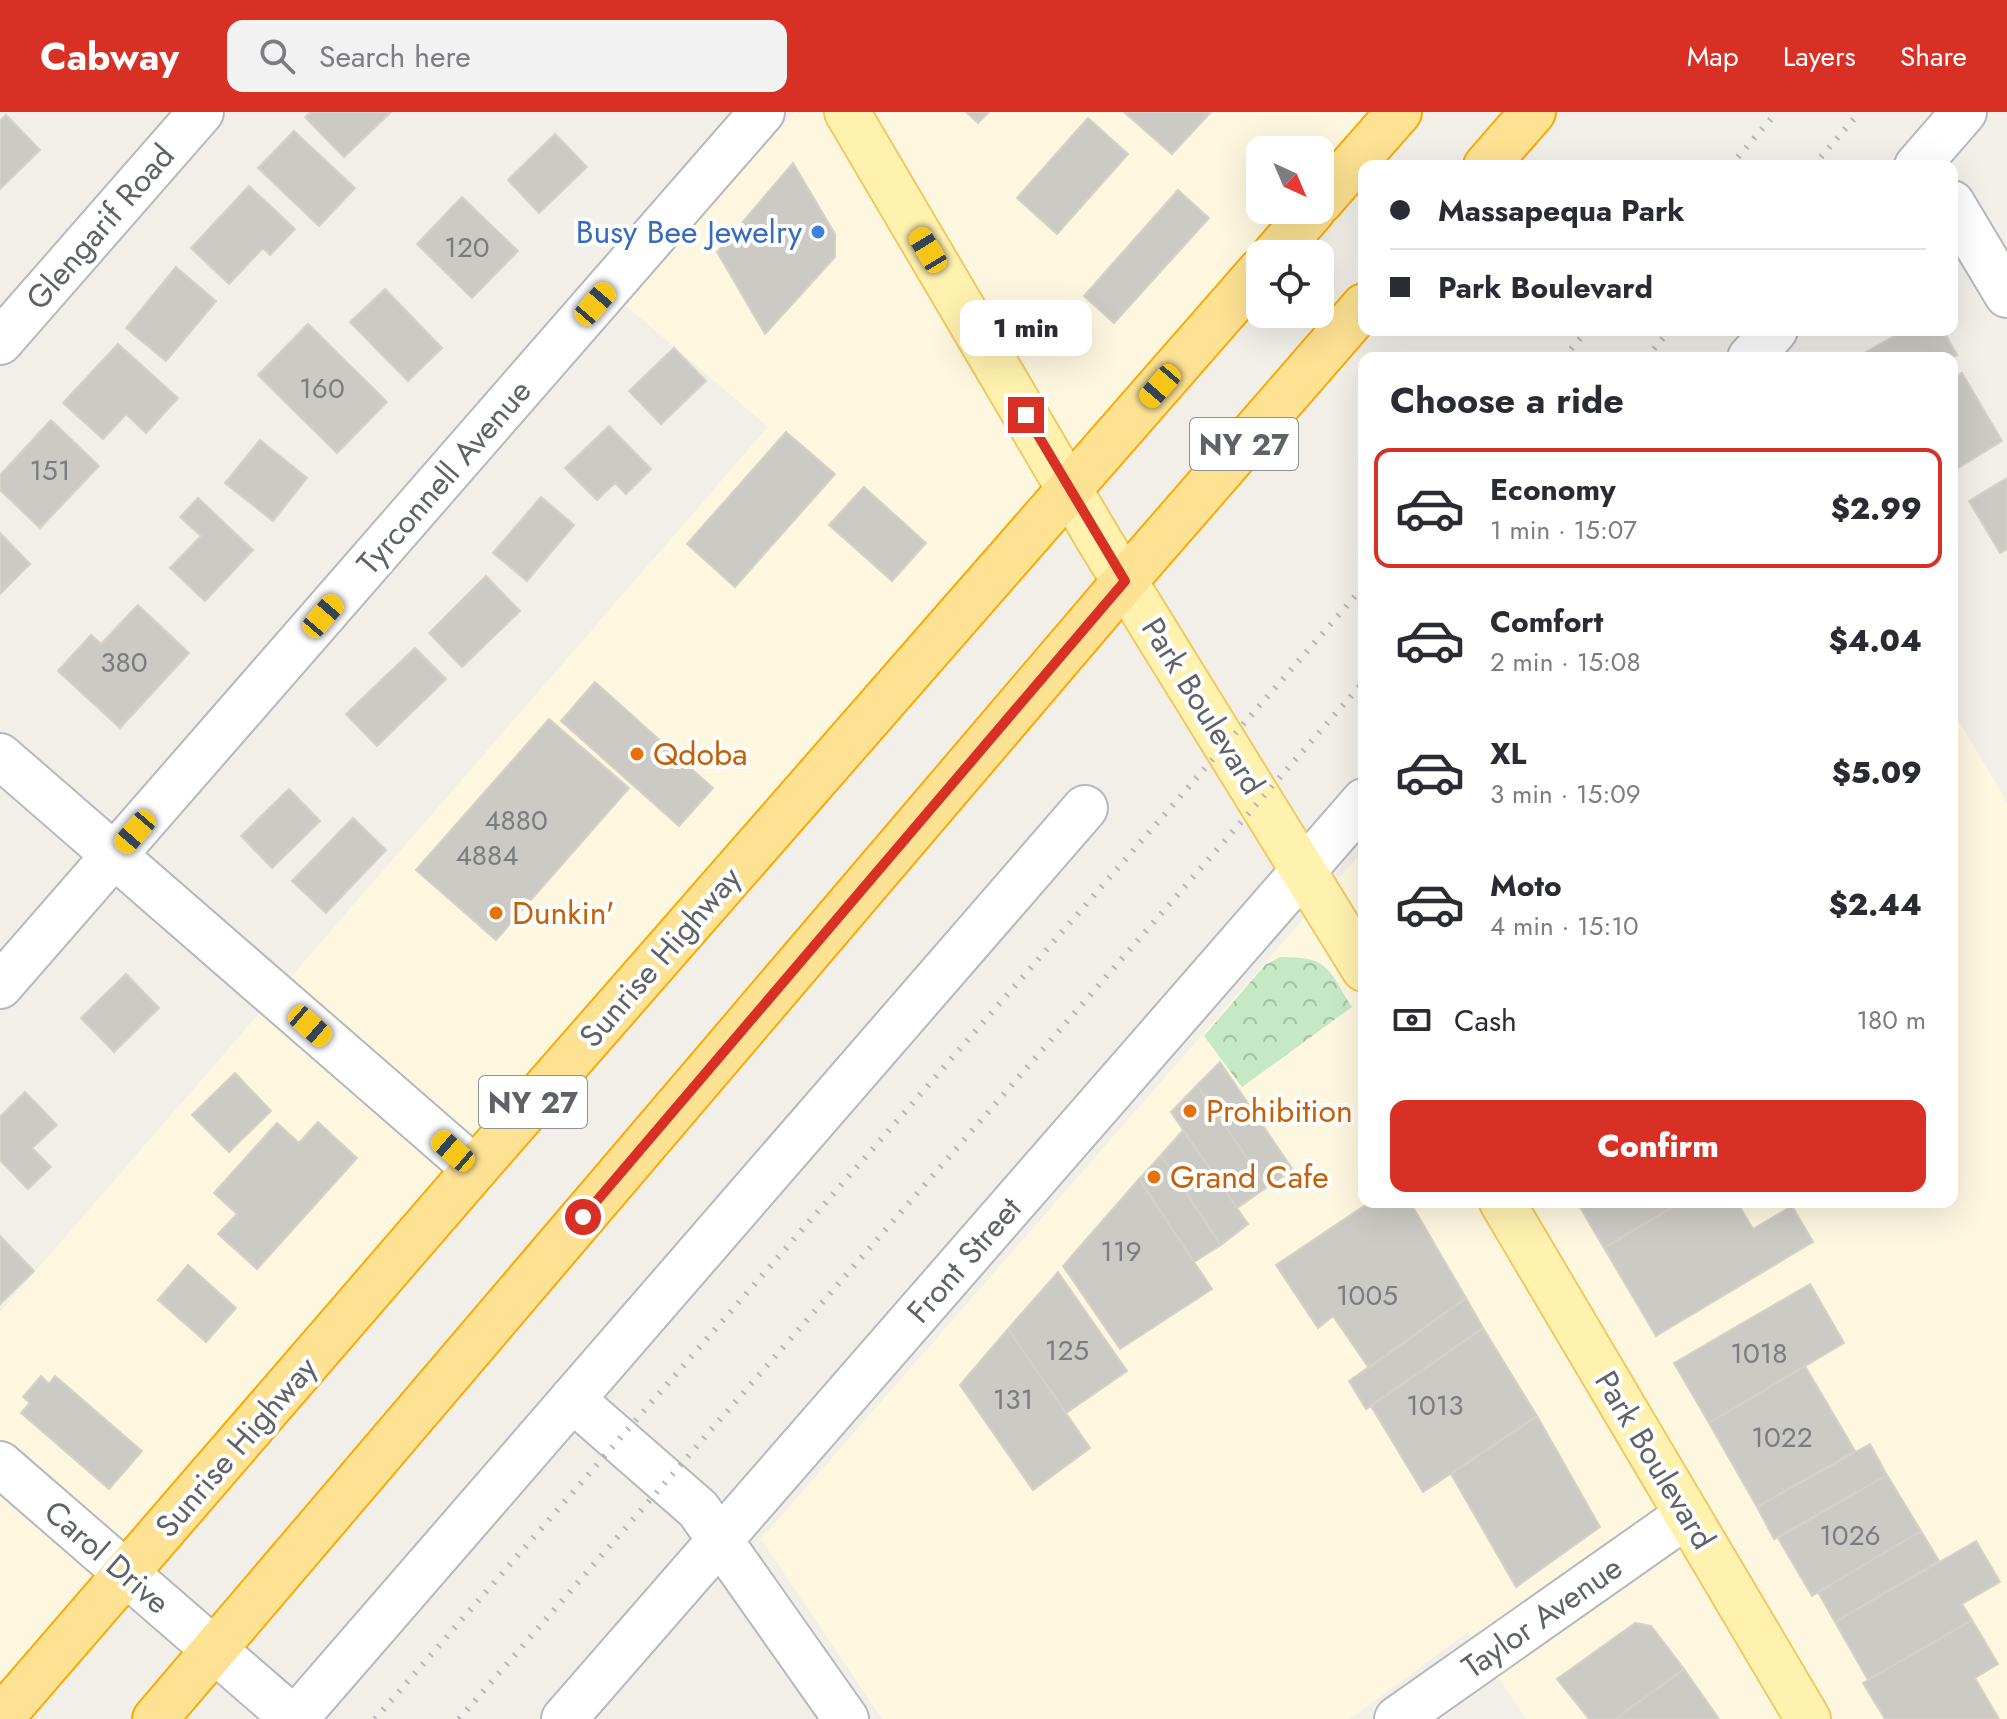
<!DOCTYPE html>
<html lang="en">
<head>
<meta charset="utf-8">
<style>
  :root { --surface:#fff; --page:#f2f2f3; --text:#2b2b33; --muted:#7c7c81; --line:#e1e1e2; --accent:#d93025 }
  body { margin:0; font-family:Jost,sans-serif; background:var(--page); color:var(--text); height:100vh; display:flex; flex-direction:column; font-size:30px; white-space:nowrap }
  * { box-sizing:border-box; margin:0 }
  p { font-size:26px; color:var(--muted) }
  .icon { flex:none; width:44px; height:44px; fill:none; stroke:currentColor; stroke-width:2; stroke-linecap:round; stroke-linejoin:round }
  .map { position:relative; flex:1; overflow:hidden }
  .sheet { position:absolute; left:1358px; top:240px; width:600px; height:856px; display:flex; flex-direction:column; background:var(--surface); border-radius:16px; box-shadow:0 8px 32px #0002 }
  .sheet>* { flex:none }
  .banner { position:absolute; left:1358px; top:48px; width:600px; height:176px; border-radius:16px; box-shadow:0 8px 32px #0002; display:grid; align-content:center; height:176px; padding:0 32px; background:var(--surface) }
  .needle { width:52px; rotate:136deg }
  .fabs { position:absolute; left:1246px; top:24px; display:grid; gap:16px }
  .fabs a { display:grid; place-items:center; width:88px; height:88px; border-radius:16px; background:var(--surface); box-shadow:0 8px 32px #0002; font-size:40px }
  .end { position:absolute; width:36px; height:36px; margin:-18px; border:10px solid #d93025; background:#fff; box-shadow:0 0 0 4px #fff }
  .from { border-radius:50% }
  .bubble { position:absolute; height:56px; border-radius:16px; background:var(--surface); box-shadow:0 8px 32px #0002; font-size:26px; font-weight:800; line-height:56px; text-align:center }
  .car { position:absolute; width:24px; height:48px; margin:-24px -12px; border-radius:10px; box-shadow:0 0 6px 2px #0007; background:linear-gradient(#f5c518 24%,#345 0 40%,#f5c518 0 76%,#345 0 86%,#f5c518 0) }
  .banner b { display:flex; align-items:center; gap:28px; height:76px; font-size:30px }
  .banner b+b { border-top:2px solid var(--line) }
  .banner i { width:20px; height:20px; background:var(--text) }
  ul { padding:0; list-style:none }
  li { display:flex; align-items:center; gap:24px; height:120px; margin:0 16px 12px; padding:0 16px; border:4px solid transparent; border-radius:16px }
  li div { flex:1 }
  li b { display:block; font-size:30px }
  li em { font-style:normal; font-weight:800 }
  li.selected { border-color:var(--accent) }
  li>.icon { width:72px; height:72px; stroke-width:1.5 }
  h2 { padding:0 32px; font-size:36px; line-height:96px }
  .pay { display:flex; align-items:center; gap:20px; height:88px; padding:0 32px; font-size:30px }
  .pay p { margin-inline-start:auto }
  .primary-button { display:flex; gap:16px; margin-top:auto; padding:16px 32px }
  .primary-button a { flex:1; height:92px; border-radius:16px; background:var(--accent); color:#fff; font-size:32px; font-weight:800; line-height:92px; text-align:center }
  header { display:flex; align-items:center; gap:48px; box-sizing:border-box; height:112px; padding:0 40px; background:var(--accent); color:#fff }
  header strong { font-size:38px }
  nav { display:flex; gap:44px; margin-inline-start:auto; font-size:28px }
  .search { width:560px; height:72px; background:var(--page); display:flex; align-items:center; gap:20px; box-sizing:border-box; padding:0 28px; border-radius:16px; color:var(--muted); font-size:30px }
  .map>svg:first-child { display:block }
</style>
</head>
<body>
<header>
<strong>Cabway</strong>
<div class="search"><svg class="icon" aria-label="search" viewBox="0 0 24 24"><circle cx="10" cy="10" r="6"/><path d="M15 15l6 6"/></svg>Search here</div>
<nav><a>Map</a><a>Layers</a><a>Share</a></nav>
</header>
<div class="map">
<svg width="2007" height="1607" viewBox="0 0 2007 1607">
  <defs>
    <pattern id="park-crowns" width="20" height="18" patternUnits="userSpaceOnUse" patternTransform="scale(2)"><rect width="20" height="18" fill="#c5e8c5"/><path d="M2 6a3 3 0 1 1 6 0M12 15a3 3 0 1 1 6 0" fill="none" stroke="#a3c0a4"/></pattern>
  </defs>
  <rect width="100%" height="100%" fill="#f1efe8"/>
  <!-- commercial -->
  <path fill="#fef7e0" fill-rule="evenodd" d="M 795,0 L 1422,0 L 0,1607 L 0,1200 L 768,315 L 624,192 ZM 1260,38 L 1320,38 L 1320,98 L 1260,98 Z
    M 1952,598 L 2007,690 L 2007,1607 L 1526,1607 L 1468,1520 L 1350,1607 L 882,1607 L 761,1427 L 1364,738 L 1364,1090 L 1952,1090 Z"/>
  <!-- park -->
  <path fill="url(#park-crowns)" d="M 1280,845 C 1330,845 1327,856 1352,895 L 1242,975 L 1204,924 L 1265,853 Z"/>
  <!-- building -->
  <path fill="#cccac5" stroke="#d6d1c6" stroke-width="2" d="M 311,0 L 391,0 L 344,45 L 305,5 Z
    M 966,0 L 989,0 L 978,11 Z
    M 1124,0 L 1211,0 L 1172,42 Z
    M 6,3 L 40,38 L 0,77 L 0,9 Z
    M 1088,6 L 1128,42 L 1057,122 L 1017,86 Z
    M 294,19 L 355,76 L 319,114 L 258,56 Z
    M 555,22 L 587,55 L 539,101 L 508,68 Z
    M 793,51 L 835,122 L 835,145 L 765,222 L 717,140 Z
    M 249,74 L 295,117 L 270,143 L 263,136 L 229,172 L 191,136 Z
    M 1178,78 L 1209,106 L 1114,211 L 1084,184 Z
    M 462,85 L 518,139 L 472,186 L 417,132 Z
    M 176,155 L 216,189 L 166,249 L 126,216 Z
    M 385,177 L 442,236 L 408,269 L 350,210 Z
    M 308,212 L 387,290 L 337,341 L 258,263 Z
    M 1905,218 L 1943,218 L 1957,243 L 1952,246 L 1865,246 L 1863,242 Z
    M 118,232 L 178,286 L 146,321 L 126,302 L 103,327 L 63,291 Z
    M 674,236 L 706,269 L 661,312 L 629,279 Z
    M 1962,261 L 2002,329 L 1953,359 L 1952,267 Z
    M 51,308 L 99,354 L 40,416 L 0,378 L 0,363 Z
    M 609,314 L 651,357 L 626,382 L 615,371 L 597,388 L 565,356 Z
    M 786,320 L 835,362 L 735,475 L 687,432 Z
    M 260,328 L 307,366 L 273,409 L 225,371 Z
    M 2007,366 L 2007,437 L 2000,441 L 1969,389 Z
    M 864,375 L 926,431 L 892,469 L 829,413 Z
    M 541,385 L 574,413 L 527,469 L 493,441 Z
    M 198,386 L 253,438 L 205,489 L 170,456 L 201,424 L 180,405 Z
    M 0,421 L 30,452 L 0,482 Z
    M 486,464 L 520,499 L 462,555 L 429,521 Z
    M 138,493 L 189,541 L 120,616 L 58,559 L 91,523 L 101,532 Z
    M 415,536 L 446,567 L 377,634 L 346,602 Z
    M 595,570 L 713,676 L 679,714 L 561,609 Z
    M 549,607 L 629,676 L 496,828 L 416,758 Z
    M 289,677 L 320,709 L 272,756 L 241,724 Z
    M 353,706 L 386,738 L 326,801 L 292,769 Z
    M 126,862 L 159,896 L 114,940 L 81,906 Z
    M 1220,950 L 1293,1058 L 1267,1075 L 1197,973 Z
    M 235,961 L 271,999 L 229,1040 L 192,1003 Z
    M 1197,973 L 1267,1075 L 1237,1096 L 1171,1000 Z
    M 25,980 L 57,1013 L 32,1036 L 51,1055 L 28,1077 L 0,1048 L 0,1005 Z
    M 318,1010 L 357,1046 L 257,1157 L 218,1122 L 237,1102 L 214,1081 L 277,1011 L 299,1031 Z
    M 1183,1018 L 1248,1112 L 1221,1133 L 1161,1043 Z
    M 1161,1043 L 1221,1133 L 1194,1150 L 1139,1067 Z
    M 1139,1067 L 1212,1177 L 1120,1237 L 1063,1154 Z
    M 1370,1090 L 1410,1090 L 1466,1186 L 1369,1256 L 1333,1204 L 1318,1216 L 1276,1153 Z
    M 1577,1090 L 1681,1090 L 1604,1136 Z
    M 1681,1090 L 1737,1090 L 1753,1117 L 1792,1094 L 1813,1130 L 1656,1224 L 1604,1136 Z
    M 0,1124 L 34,1159 L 0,1192 Z
    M 188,1153 L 236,1196 L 206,1230 L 158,1188 Z
    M 1058,1160 L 1127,1259 L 1066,1301 L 1008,1217 Z
    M 1810,1172 L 1844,1231 L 1709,1311 L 1674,1251 Z
    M 1466,1186 L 1483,1216 L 1366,1297 L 1349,1269 Z
    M 1483,1216 L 1537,1304 L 1423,1380 L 1371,1294 Z
    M 1008,1217 L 1090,1336 L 1033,1378 L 960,1273 Z
    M 1805,1254 L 1855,1339 L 1757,1395 L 1709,1311 Z
    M 41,1264 L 49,1272 L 55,1264 L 142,1339 L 109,1377 L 21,1301 L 30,1291 L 23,1285 Z
    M 1537,1304 L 1600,1415 L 1516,1475 L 1451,1362 Z
    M 1870,1332 L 1887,1363 L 1774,1427 L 1757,1395 Z
    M 1887,1363 L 1921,1419 L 1812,1484 L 1778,1426 Z
    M 1921,1419 L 1939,1449 L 1835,1510 L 1818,1480 Z
    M 1976,1429 L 2000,1470 L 1962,1492 L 1972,1508 L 1868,1568 L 1835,1510 Z
    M 1972,1508 L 1998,1552 L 1975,1566 L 1999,1607 L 1885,1607 L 1863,1571 Z
    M 1635,1511 L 1651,1514 L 1684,1557 L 1615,1607 L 1589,1607 L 1557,1567 Z
    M 1684,1557 L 1719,1607 L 1615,1607 Z"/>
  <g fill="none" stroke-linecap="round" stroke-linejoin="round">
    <defs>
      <path id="minor" d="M 1917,54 L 1964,0
        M 1952,91 L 2007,183
        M 0,230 L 201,0
        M 1750,246 L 1775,218
        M 0,644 L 475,1057
        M 0,874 L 762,0
        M 572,1287 L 698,1397 L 846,1607
        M 0,1352 L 294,1607
        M 295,1607 L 1085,696
        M 564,1607 L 1364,689
        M 1397,1607 L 1687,1403"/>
      <path id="major" d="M 847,0 L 1099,428 L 1364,857
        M 1502,1090 L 1808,1607"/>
      <path id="highway" d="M 1486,54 L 1533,0
        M 1320,90 L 1399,0
        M 1275,142 L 1313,98
        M 0,1607 L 475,1057 L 1260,159
        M 155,1607 L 1125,469 L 1364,194"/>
    </defs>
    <!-- minor casing -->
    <use href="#minor" stroke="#b5b8bc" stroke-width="48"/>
    <!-- major casing -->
    <use href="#major" stroke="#f2c960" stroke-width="48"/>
    <!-- highway casing -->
    <use href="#highway" stroke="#f9ab00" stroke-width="48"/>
    <!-- minor -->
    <use href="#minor" stroke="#fff" stroke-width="44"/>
    <!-- major -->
    <use href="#major" stroke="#fff2af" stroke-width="44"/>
    <!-- highway -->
    <use href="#highway" stroke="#fde293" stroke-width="44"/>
    <!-- rail -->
    <path stroke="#b6b7b8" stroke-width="6" stroke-dasharray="2 10" stroke-linecap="butt" d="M 1730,54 L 1777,0
      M 1813,54 L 1860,0
      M 1563,246 L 1588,218
      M 1646,246 L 1670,218
      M 375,1607 L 1364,474
      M 459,1607 L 1364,569"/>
  </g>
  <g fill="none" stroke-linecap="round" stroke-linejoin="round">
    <!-- route -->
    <path stroke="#d93025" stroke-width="10" d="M 583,1105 L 1125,469 L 1026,303"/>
  </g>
  <!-- markers -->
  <circle fill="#3f7fe0" stroke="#fff" stroke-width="3" cx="818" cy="120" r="8"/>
  <g fill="#e8710a" stroke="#fff" stroke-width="3">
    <circle cx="637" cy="642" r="8"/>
    <circle cx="496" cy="801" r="8"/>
    <circle cx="1190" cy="999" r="8"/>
    <circle cx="1154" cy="1065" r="8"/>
  </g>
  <g text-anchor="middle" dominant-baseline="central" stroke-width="8" stroke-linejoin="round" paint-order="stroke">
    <!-- number labels -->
    <g font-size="28" fill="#7a7d7f">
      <text x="467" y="135">120</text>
      <text x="322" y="276">160</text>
      <text x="50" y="358">151</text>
      <text x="124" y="550">380</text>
      <text x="516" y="708">4880</text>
      <text x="487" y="743">4884</text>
      <text x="1121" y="1139">119</text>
      <text x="1367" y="1183">1005</text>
      <text x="1067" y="1238">125</text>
      <text x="1759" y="1241">1018</text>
      <text x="1013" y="1287">131</text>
      <text x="1435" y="1293">1013</text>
      <text x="1782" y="1325">1022</text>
      <text x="1850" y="1423">1026</text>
    </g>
    <!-- shield labels -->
    <g fill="#fff" stroke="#8f9295" stroke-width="2">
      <rect x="1190" y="306" width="108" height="52" rx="6"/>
      <rect x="479" y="964" width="108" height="52" rx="6"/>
    </g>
    <g font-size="30" font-weight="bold" fill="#5f6368">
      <text x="1244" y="332">NY 27</text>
      <text x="533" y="990">NY 27</text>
    </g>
    <!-- street labels -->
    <g font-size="32" fill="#5f6368" stroke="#fff">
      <text transform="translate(100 115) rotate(-49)">Glengarif Road</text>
      <text transform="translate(444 365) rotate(-49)">Tyrconnell Avenue</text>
      <text transform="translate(1203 594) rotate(58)">Park Boulevard</text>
      <text transform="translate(660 845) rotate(-49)">Sunrise Highway</text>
      <text transform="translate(964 1148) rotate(-49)">Front Street</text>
      <text transform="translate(236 1335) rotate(-49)">Sunrise Highway</text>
      <text transform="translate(1655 1348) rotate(59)">Park Boulevard</text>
      <text transform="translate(107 1445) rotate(41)">Carol Drive</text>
      <text transform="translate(1542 1505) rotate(-35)">Taylor Avenue</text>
    </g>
    <!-- shop labels -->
    <g font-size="32" fill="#366cbe" stroke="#fff" text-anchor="end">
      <text x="802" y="120">Busy Bee Jewelry</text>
    </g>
    <!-- food labels -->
    <g font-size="32" fill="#c56008" stroke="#fff" text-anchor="start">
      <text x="653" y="642">Qdoba</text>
      <text x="512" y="801">Dunkin'</text>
      <text x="1206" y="999">Prohibition</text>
      <text x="1170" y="1065">Grand Cafe</text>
    </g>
  </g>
</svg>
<div class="fabs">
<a><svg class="needle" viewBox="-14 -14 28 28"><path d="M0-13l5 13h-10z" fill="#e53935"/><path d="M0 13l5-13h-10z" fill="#7c7c81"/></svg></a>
<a><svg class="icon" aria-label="locate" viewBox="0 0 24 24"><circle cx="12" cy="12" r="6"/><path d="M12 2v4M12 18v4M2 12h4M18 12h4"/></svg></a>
</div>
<i class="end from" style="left:583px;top:1105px"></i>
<i class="end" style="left:1026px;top:303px"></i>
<div class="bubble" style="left:960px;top:188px;width:132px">1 min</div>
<i class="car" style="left:928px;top:138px;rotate:329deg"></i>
<i class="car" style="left:595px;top:192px;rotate:41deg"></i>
<i class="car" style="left:1160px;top:274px;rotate:221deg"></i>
<i class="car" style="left:323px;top:504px;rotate:41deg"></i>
<i class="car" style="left:135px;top:720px;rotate:221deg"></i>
<i class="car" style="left:310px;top:914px;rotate:131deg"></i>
<i class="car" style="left:453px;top:1039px;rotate:311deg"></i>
<div class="banner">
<b><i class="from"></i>Massapequa Park</b>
<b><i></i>Park Boulevard</b>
</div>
<section class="sheet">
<h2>Choose a ride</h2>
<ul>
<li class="selected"><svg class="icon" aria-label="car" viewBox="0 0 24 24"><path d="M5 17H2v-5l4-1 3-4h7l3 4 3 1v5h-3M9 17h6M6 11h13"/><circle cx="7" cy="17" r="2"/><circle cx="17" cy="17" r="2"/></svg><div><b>Economy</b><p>1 min · 15:07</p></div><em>$2.99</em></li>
<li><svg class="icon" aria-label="car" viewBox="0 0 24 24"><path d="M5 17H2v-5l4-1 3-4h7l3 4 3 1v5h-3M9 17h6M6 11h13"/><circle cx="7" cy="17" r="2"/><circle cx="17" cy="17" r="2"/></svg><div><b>Comfort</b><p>2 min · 15:08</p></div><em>$4.04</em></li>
<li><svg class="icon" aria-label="car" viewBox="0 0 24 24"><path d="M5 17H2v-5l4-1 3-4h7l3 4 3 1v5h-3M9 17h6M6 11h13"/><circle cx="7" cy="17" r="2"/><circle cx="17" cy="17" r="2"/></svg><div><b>XL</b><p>3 min · 15:09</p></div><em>$5.09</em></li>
<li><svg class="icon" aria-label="car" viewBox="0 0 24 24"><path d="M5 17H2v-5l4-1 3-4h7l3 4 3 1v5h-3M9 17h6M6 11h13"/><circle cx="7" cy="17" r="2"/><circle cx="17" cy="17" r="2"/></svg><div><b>Moto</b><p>4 min · 15:10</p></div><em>$2.44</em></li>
</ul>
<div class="pay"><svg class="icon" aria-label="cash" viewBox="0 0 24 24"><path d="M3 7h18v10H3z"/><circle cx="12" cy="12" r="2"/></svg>Cash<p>180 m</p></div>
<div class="primary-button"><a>Confirm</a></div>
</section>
</div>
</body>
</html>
